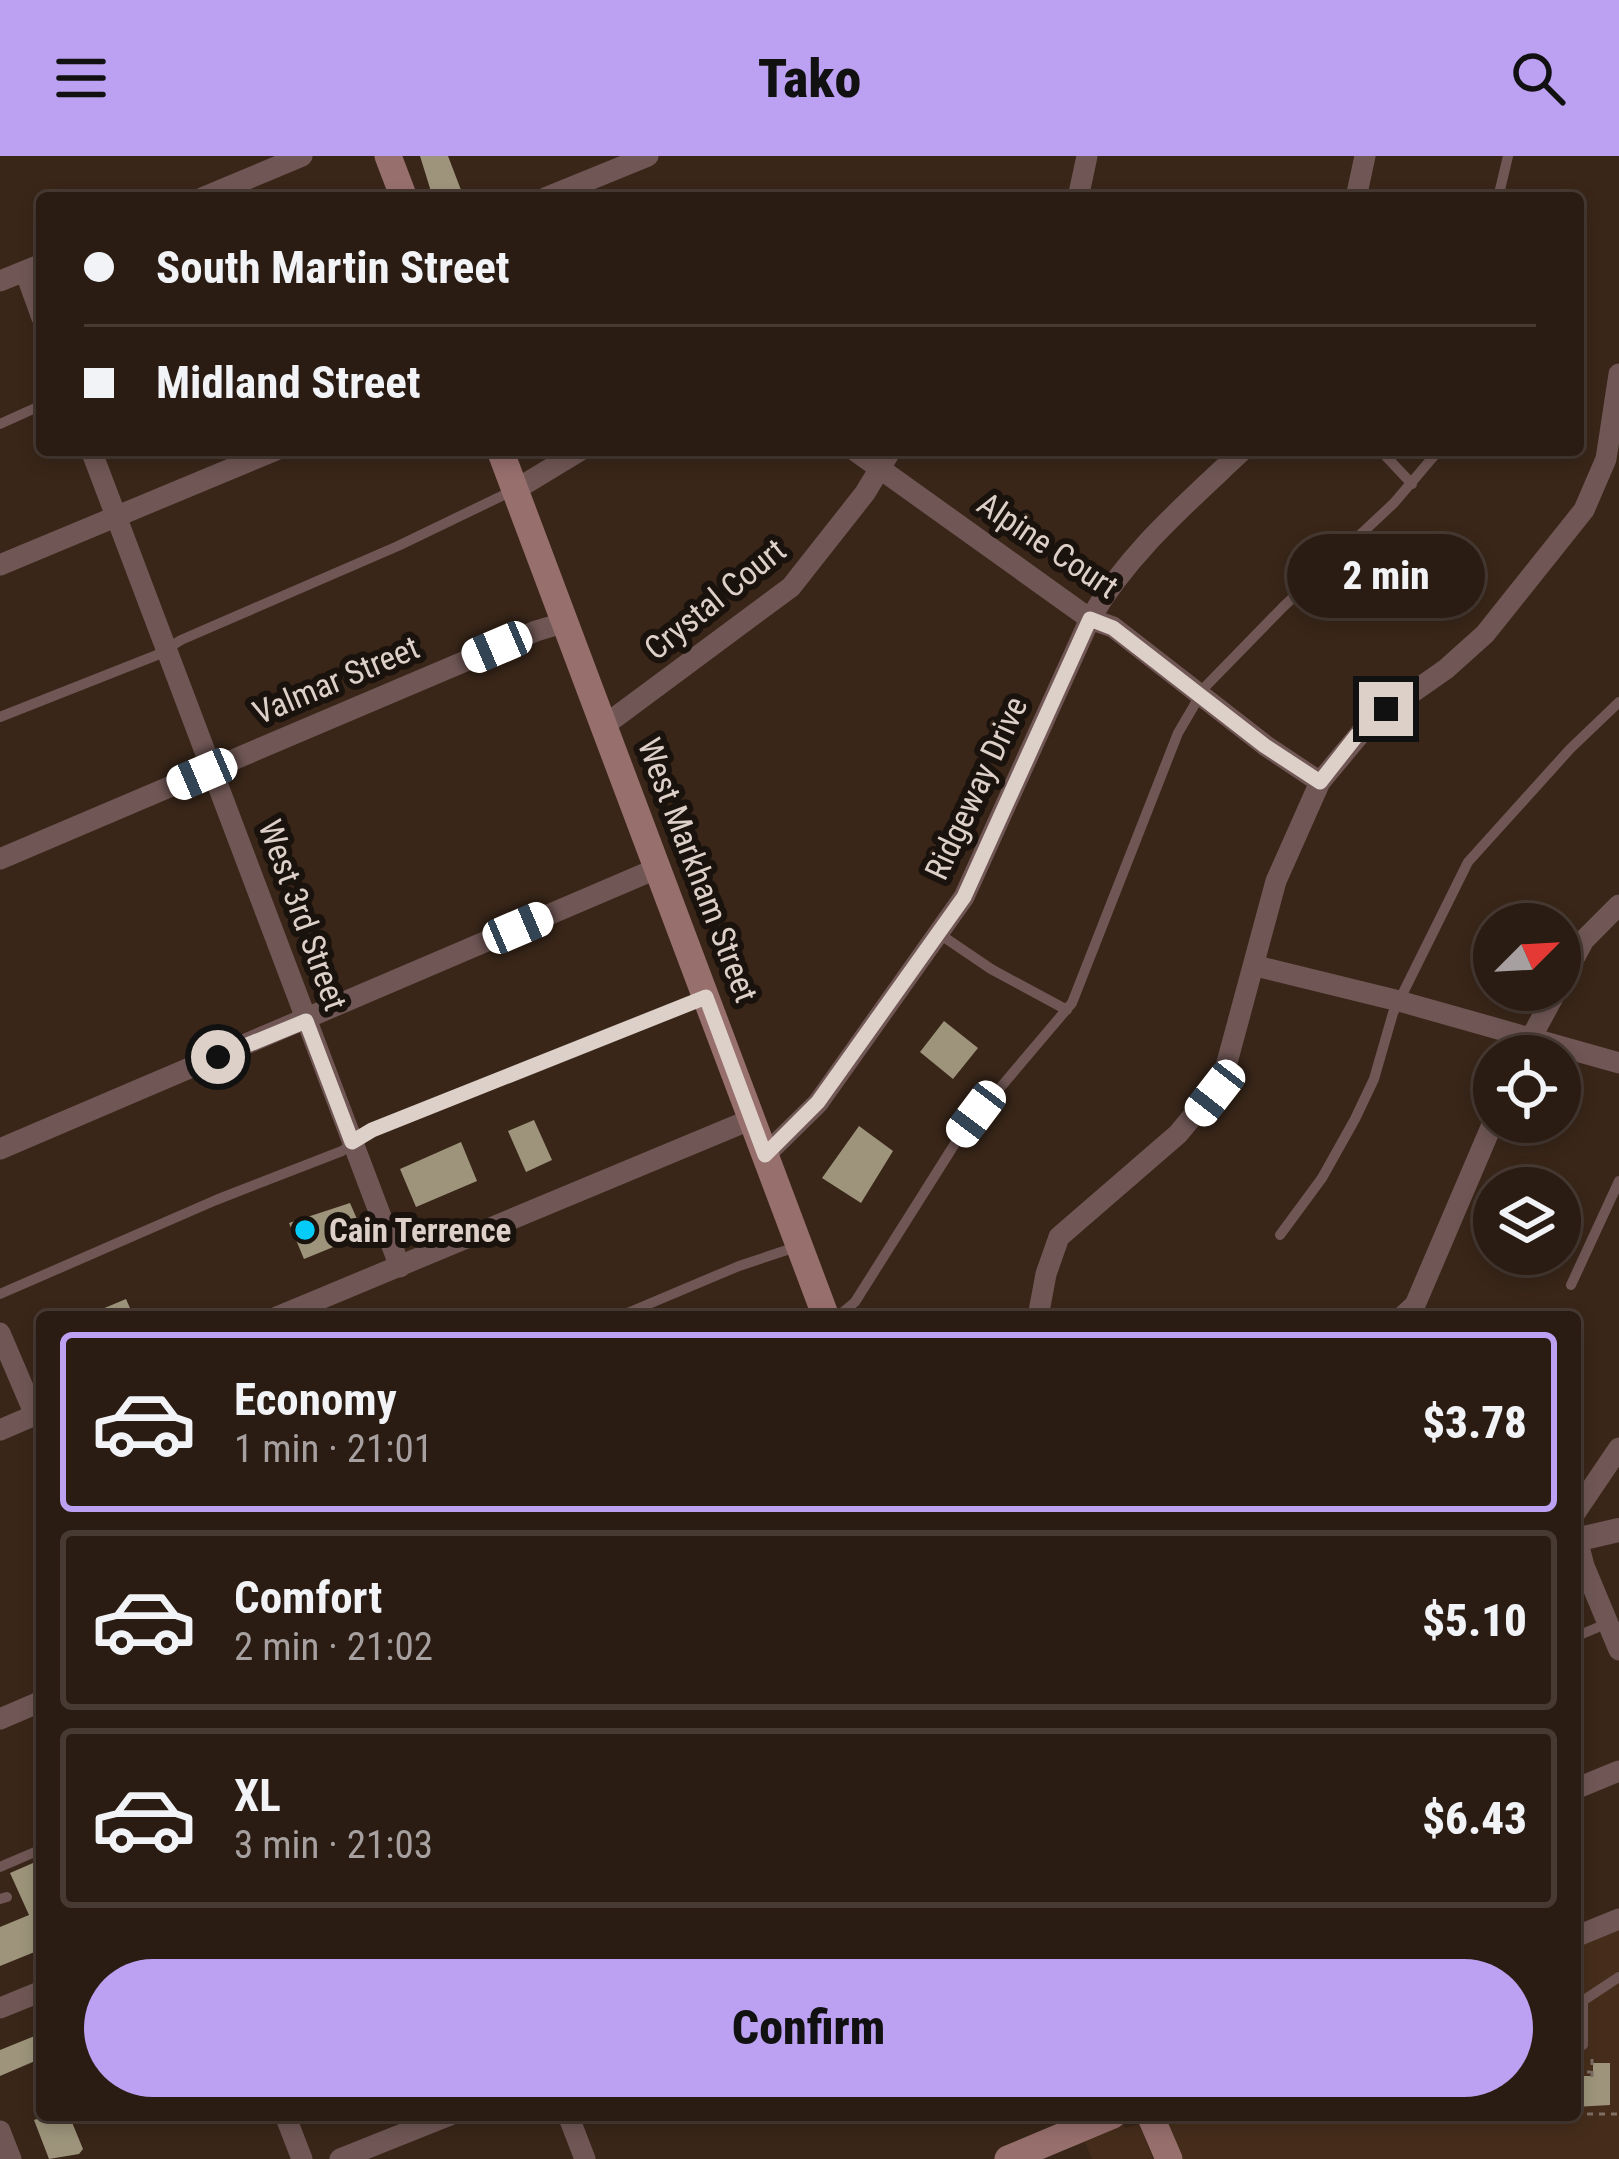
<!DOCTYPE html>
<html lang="en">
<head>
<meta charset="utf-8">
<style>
  :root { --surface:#2b1c13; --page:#372921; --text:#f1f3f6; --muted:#a6a1a0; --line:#473a33; --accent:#bca0f2 }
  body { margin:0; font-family:"Roboto Condensed",sans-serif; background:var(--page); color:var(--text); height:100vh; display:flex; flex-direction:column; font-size:45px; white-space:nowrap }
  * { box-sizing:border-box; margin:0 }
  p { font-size:39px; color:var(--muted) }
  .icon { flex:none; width:66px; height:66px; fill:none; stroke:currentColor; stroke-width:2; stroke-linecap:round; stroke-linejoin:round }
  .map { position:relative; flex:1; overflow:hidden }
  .drawer { position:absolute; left:36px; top:1155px; width:1545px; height:810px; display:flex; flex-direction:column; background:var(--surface); border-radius:12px; box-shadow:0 6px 18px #0003,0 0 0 3px var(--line) }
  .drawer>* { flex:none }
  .banner { position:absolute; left:36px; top:36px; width:1548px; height:264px; border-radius:12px; box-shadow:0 6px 18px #0003,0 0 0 3px var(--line); display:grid; align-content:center; height:264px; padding:0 48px; background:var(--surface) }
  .needle { width:78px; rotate:66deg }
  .tools { position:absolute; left:1473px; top:747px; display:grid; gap:24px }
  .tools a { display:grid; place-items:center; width:108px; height:108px; border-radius:50%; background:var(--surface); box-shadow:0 6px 18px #0003,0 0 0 3px var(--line); font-size:60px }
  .end { position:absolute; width:54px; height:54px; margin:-27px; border:15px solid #ddd0c8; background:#111; box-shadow:0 0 0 6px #111 }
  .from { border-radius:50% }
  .bubble { position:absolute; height:84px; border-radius:42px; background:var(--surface); box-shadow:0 6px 18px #0003,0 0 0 3px var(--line); font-size:39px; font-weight:800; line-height:84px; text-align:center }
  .car { position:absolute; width:36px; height:72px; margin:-36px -18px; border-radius:15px; box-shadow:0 0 9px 3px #0007; background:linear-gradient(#fff 24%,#345 0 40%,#fff 0 76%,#345 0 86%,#fff 0) }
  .banner b { display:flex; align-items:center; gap:42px; height:114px; font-size:45px }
  .banner b+b { border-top:3px solid var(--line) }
  .banner i { width:30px; height:30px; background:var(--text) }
  ul { padding:21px 0 0; list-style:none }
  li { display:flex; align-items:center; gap:36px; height:180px; margin:0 24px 18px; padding:0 24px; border:6px solid var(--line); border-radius:12px }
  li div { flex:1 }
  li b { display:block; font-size:45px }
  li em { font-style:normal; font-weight:800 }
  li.current { border-color:var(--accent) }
  li>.icon { width:108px; height:108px; stroke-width:1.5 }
  .button { display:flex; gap:24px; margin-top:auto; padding:24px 48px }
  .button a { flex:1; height:138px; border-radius:72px; background:var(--accent); color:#111; font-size:48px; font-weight:800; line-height:138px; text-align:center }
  header { display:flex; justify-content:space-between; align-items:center; height:156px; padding:0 48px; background:var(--accent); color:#111; font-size:54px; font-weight:800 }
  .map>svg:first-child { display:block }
</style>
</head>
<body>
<header><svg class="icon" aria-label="menu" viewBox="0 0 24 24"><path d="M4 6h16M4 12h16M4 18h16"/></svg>Tako<svg class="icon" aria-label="search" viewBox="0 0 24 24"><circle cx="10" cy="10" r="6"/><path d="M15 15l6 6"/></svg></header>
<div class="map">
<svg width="1619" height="2003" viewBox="0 0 1619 2003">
  <rect width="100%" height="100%" fill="#392619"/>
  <!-- built -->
  <path fill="#462d1b" d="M 1619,1769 L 1619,2003 L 1169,2003 L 1150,1959 L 1575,1959 L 1575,1786 Z
    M 1059,1959 L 1120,1959 L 1125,1972 L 1139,1968 L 1153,2003 L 1092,2003 L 1085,1986 L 1072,1991 Z"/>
  <!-- building -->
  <path fill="#9d947b" d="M 420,0 L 448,0 L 461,34 L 433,42 Z
    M 944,865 L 978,892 L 953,923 L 920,896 Z
    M 534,964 L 552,1004 L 526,1016 L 508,975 Z
    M 859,970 L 893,995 L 861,1047 L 822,1022 Z
    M 461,986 L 477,1025 L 416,1051 L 400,1013 Z
    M 350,1047 L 360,1070 L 344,1076 L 348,1085 L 304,1103 L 289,1067 Z
    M 126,1143 L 134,1161 L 83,1161 Z
    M 33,1707 L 42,1729 L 42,1793 L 0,1810 L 0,1771 L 29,1759 L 10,1717 Z
    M 42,1877 L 42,1902 L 0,1920 L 0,1894 Z
    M 1593,1907 L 1610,1907 L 1610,1949 L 1575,1951 L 1575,1920 L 1593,1920 Z
    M 49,1959 L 69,1959 L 83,1993 L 79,1998 L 49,2003 L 34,1964 Z"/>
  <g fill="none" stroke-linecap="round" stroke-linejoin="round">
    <!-- path -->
    <path stroke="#7d6d62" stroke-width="3" stroke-dasharray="6 6" stroke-linecap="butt" d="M 1592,1903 L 1592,1922
      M 1575,1916 L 1591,1916
      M 1575,1958 L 1619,1958
      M 1521,1959 L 1525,1959"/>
    <!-- service -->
    <path stroke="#705755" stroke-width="10" d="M 1498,42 L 1508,0
      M 0,268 L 42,249
      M 1380,294 L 1412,328
      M 0,561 L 157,499 L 181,484 L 398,390 L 512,335
      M 938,777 L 991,813 L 1067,854
      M 1280,1079 L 1322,1022 L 1355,963 L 1374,923 L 1393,857 L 1468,706 L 1570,593 L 1619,546
      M 1571,1129 L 1619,1025
      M 0,1138 L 216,1044 L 342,995 L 372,974 L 704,842
      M 618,1161 L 739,1110 L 796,1091
      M 837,1161 L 855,1146 L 961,978 L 1072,847 L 1178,577 L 1205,531 L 1283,451 L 1394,347 L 1439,294
      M 1575,1481 L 1608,1467
      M 0,1711 L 42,1693
      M 0,1743 L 7,1741
      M 1575,1850 L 1619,1821
      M 1575,1889 L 1583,1889 L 1583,1845"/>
    <!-- minor -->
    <path stroke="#705755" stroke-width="21" d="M 202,42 L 302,0
      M 545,42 L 648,0
      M 1078,42 L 1087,0
      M 1356,42 L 1365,0
      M 25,115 L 42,162
      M 0,125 L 42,108
      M 91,294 L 400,1111
      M 854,294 L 1090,463 L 1113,471 L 1266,590 L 1320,626
      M 515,334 L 581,294
      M 0,409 L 276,294
      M 605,569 L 791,431 L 865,337 L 891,294
      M 0,703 L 536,475 L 566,466
      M 1256,810 L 1399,845 L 1619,907
      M 1560,828 L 1584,784 L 1619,749
      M 1521,900 L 1557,834
      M 0,993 L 658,712
      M 765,999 L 818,947 L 964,741 L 1090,463 C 1129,396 1186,348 1243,294
      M 277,1161 L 752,963
      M 1038,1161 L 1046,1118 L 1059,1081 L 1178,978 L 1222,925 L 1276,725 L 1320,626 L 1369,567 L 1446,513 L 1485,478 L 1584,354 L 1606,303 L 1619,218
      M 1402,1161 L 1415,1149 L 1494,964
      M 0,1177 L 35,1259
      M 0,1274 L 42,1256
      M 1575,1357 L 1619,1292
      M 1575,1375 L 1584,1410 L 1619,1494
      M 0,1563 L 42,1545
      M 1575,1633 L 1619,1615
      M 1575,1781 L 1619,1763
      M 0,1852 L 42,1835
      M 285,1959 L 302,2003
      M 568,1959 L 585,2003
      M 0,1975 L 11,2003
      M 340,2003 L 450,1959"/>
    <!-- tertiary -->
    <path stroke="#705755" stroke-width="24" d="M 1575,1384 L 1619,1374"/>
    <!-- secondary -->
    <path stroke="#976f6d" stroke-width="27" d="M 388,0 L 404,42
      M 500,294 L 826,1161
      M 1150,1959 L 1169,2003
      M 1008,2003 L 1113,1959"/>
  </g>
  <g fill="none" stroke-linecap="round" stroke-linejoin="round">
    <!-- route -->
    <path stroke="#ddd0c8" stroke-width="15" d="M 218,901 L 306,865 L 352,986 L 372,974 L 706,841 L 765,999 L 818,946 L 964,741 L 1090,463 L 1113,472 L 1265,590 L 1320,626 L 1357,579 L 1386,553"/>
  </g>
  <!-- markers -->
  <circle fill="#05cbf9" stroke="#1a120c" stroke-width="4.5" cx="305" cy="1074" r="12"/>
  <g text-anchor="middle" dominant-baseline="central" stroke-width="12" stroke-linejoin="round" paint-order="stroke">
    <!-- street labels -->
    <g font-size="33" fill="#ddd0c8" stroke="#1a120c">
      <text transform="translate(1048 389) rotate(34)">Alpine Court</text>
      <text transform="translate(715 443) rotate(-39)">Crystal Court</text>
      <text transform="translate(336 524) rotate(-23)">Valmar Street</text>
      <text transform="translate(976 632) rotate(-65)">Ridgeway Drive</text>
      <text transform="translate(698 714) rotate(69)">West Markham Street</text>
      <text transform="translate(303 759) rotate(70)">West 3rd Street</text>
    </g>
    <!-- poi labels -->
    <g font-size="33" font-weight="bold" fill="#ddd0c8" stroke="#1a120c" text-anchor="start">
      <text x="329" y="1074">Cain Terrence</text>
    </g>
  </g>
</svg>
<div class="tools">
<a><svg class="needle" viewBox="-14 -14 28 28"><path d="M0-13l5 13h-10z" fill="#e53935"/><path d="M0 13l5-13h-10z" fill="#a6a1a0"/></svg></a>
<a><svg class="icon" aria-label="locate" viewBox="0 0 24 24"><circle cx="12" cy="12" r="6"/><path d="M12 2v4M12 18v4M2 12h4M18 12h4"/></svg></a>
<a><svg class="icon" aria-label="layers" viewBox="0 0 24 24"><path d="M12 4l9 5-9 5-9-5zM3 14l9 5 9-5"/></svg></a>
</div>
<i class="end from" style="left:218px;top:901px"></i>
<i class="end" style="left:1386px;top:553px"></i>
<div class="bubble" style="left:1287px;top:378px;width:198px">2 min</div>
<i class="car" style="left:497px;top:491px;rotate:247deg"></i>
<i class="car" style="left:202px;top:618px;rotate:247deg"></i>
<i class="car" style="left:518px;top:772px;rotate:67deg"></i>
<i class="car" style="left:1215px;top:937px;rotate:218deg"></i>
<i class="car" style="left:976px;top:958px;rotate:217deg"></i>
<div class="banner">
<b><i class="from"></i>South Martin Street</b>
<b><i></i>Midland Street</b>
</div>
<section class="drawer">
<ul>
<li class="current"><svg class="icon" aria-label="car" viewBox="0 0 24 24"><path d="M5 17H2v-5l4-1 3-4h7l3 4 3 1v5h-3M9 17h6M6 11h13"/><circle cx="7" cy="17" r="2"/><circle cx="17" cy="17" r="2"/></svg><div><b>Economy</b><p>1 min · 21:01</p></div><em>$3.78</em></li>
<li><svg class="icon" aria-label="car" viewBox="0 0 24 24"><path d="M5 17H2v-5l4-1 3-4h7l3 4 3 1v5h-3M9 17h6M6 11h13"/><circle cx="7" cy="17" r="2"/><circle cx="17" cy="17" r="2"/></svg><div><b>Comfort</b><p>2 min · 21:02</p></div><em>$5.10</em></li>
<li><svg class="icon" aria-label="car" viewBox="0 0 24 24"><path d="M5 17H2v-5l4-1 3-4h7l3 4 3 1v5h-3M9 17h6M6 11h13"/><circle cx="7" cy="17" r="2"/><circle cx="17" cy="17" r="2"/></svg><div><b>XL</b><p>3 min · 21:03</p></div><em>$6.43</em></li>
</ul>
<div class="button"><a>Confirm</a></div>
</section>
</div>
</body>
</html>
